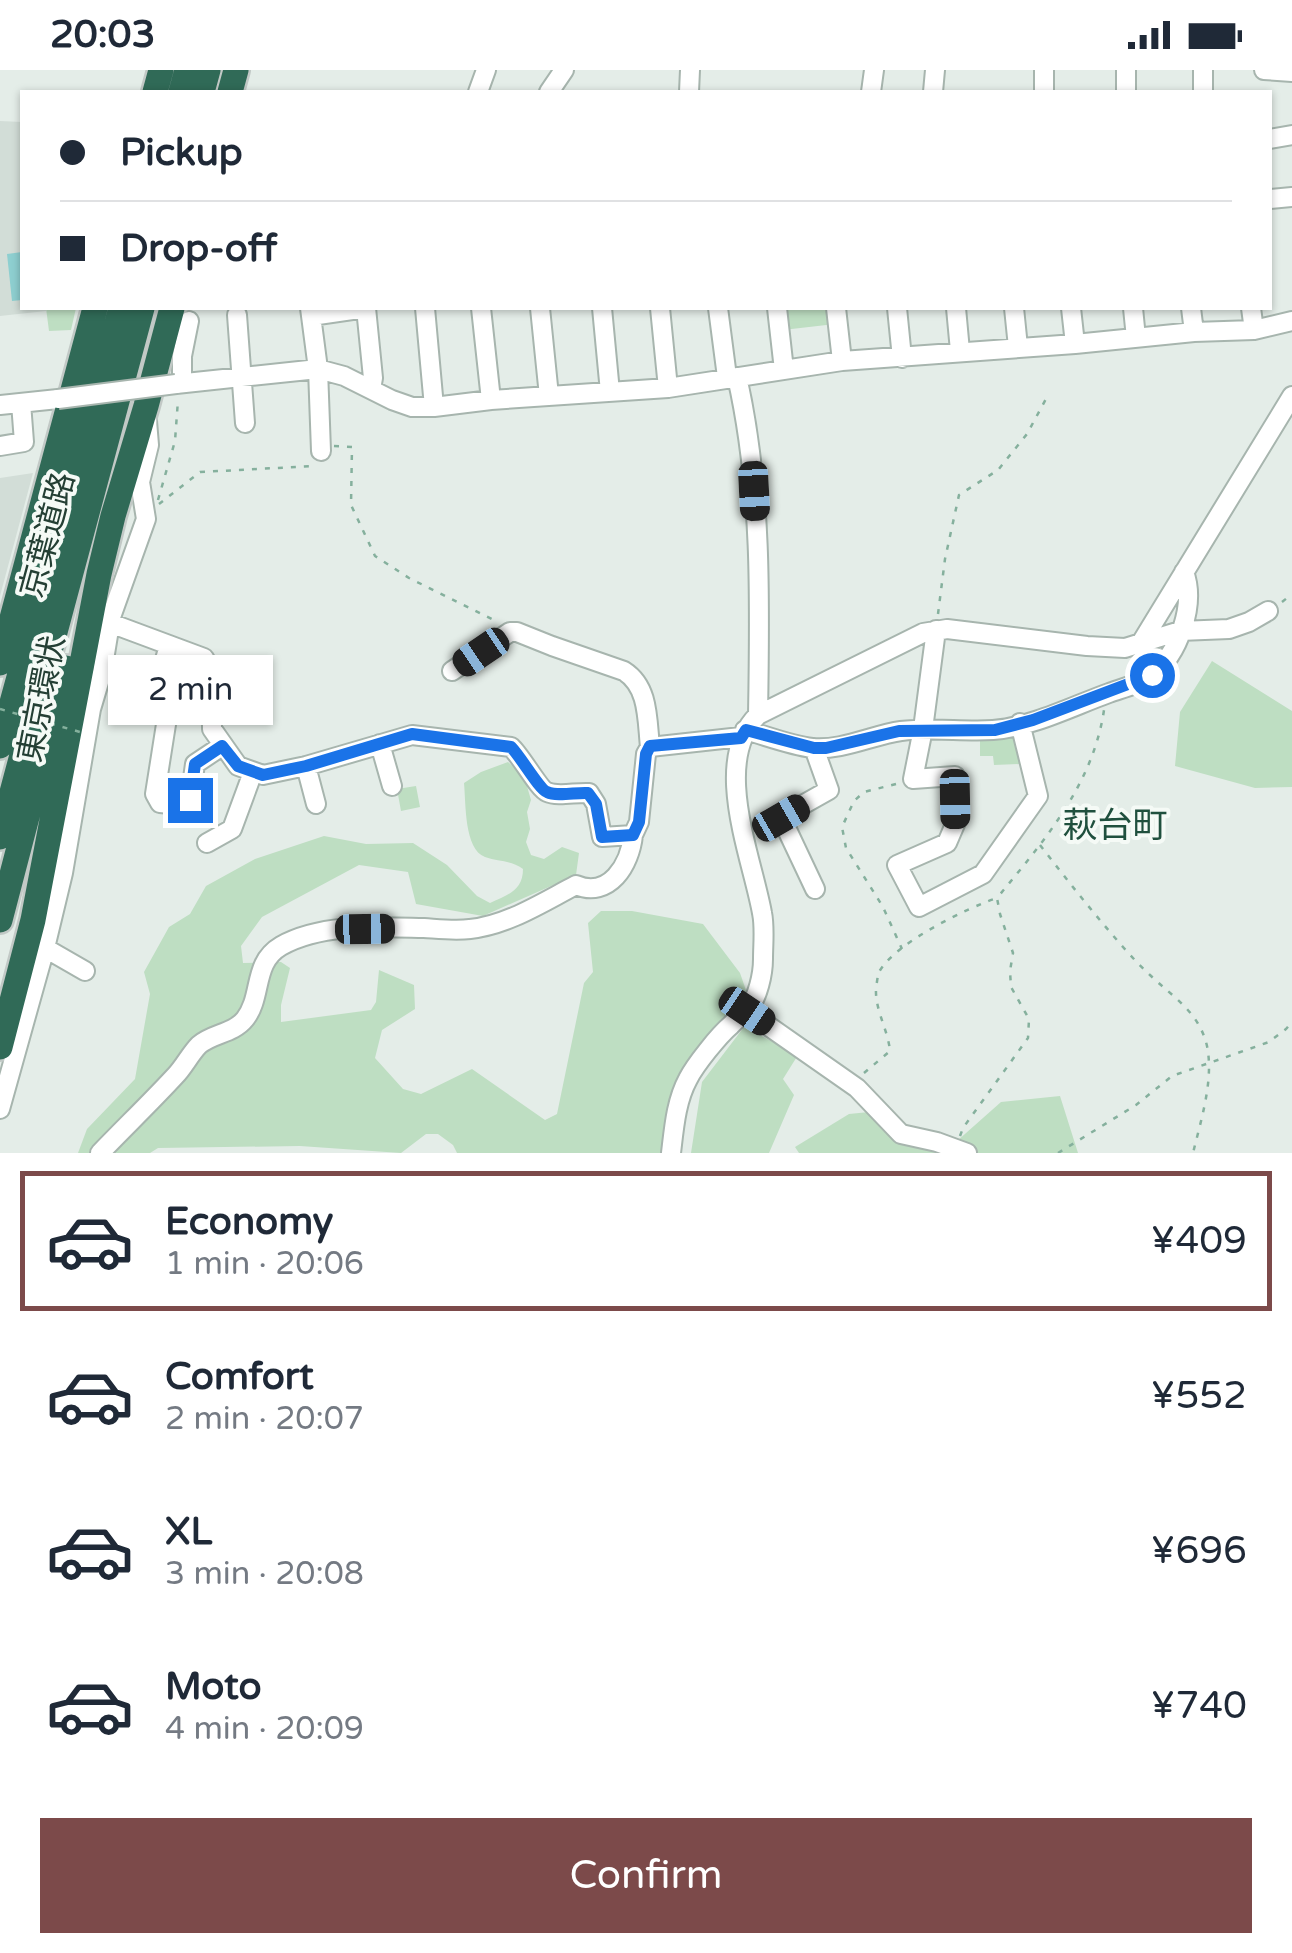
<!DOCTYPE html>
<html lang="en">
<head>
<meta charset="utf-8">
<style>
  :root { --surface:#fff; --page:#f2f2f3; --text:#1f2937; --muted:#747a83; --line:#e0e1e3; --accent:#7c4a4a }
  body { margin:0; font-family:"Varela Round","Noto Sans JP",sans-serif; background:var(--page); color:var(--text); height:100vh; display:flex; flex-direction:column; font-size:38px; white-space:nowrap }
  * { box-sizing:border-box; margin:0 }
  p { font-size:32px; color:var(--muted) }
  .icon { flex:none; width:55px; height:55px; fill:none; stroke:currentColor; stroke-width:2; stroke-linecap:round; stroke-linejoin:round }
  .map { position:relative; height:1083px; overflow:hidden }
  .side { display:flex; flex-direction:column; background:var(--surface); flex:1 }
  .side>* { flex:none }
  .banner { position:absolute; left:20px; top:20px; width:1252px; height:220px; border-radius:0px; box-shadow:0 2px 8px #0004; display:grid; align-content:center; height:220px; padding:0 40px; background:var(--surface) }
  .end { position:absolute; width:45px; height:45px; margin:-22px; border:12px solid #1a73e8; background:#fff; box-shadow:0 0 0 5px #fff }
  .from { border-radius:50% }
  .bubble { position:absolute; height:70px; border-radius:0px; background:var(--surface); box-shadow:0 2px 8px #0004; font-size:32px; font-weight:600; line-height:70px; text-align:center }
  .car { position:absolute; width:30px; height:60px; margin:-30px -15px; border-radius:12px; box-shadow:0 0 8px 2px #0007; background:linear-gradient(#222 24%,#8ab4d8 0 40%,#222 0 76%,#8ab4d8 0 86%,#222 0) }
  .banner b { display:flex; align-items:center; gap:35px; height:95px; font-size:38px }
  .banner b+b { border-top:2px solid var(--line) }
  .banner i { width:25px; height:25px; background:var(--text) }
  ul { padding:18px 0 0; list-style:none }
  li { display:flex; align-items:center; gap:30px; height:140px; margin:0 20px 15px; padding:0 20px; border:5px solid transparent; border-radius:0px }
  li div { flex:1 }
  li b { display:block; font-size:38px }
  li em { font-style:normal; font-weight:600 }
  li.current { border-color:var(--accent) }
  li>.icon { width:90px; height:90px; stroke-width:1.5 }
  .cta { display:flex; gap:20px; margin-top:auto; padding:20px 40px }
  .cta a { flex:1; height:115px; border-radius:0px; background:var(--accent); color:#fff; font-size:40px; font-weight:600; line-height:115px; text-align:center }
  .status { display:flex; justify-content:space-between; align-items:center; height:70px; padding:0 50px; background:var(--surface); direction:ltr }
  .status svg { height:28px; fill:currentColor }
  .map>svg:first-child { display:block }
</style>
</head>
<body>
<div class="status"><b>20:03</b><svg viewBox="0 0 49 12"><path d="M0 12V9h3v3zM5 12V6h3v6zM10 12V3h3v9zM15 12V0h3v12zM26 1h20v11H26zM47 4h2v5h-2z"/></svg></div>
<div class="map">
<svg width="1292" height="1083" viewBox="0 0 1292 1083">
  <rect width="100%" height="100%" fill="#e4ede8"/>
  <!-- built -->
  <path fill="#d2ddd7" d="M 0,51 L 22,52 L 22,238 L 46,238 L 46,241 L 0,246 Z
    M 33,403 L 0,526 L 0,408 Z"/>
  <!-- green -->
  <path fill="#bedec2" d="M 46,238 L 76,238 L 71,260 L 49,261 Z
    M 780,238 L 832,238 L 835,254 L 783,260 Z
    M 1212,591 L 1292,641 L 1292,717 L 1255,718 L 1175,696 L 1180,642 Z
    M 1010,664 L 1016,666 L 1021,694 L 994,695 L 993,686 L 980,686 L 980,667 Z
    M 508,692 L 524,706 L 531,730 L 527,742 L 530,759 L 526,772 L 531,785 L 544,789 L 562,777 L 579,783 L 576,805 L 483,846 L 416,834 L 408,802 L 359,795 L 262,847 L 241,876 L 243,893 L 281,892 L 290,898 L 281,935 L 281,952 L 371,940 L 376,932 L 379,900 L 414,915 L 415,939 L 382,960 L 375,988 L 403,1019 L 421,1024 L 472,999 L 545,1050 L 557,1044 L 584,913 L 593,902 L 588,853 L 601,841 L 632,841 L 703,854 L 740,903 L 748,926 L 728,942 L 694,988 L 663,1083 L 457,1083 L 453,1075 L 438,1064 L 426,1064 L 401,1083 L 300,1076 L 158,1078 L 150,1083 L 78,1083 L 87,1059 L 135,1009 L 150,924 L 144,902 L 169,857 L 190,844 L 206,816 L 255,789 L 324,766 L 366,774 L 413,773 L 447,795 L 477,826 L 490,833 C 507,825 523,821 523,799 C 511,790 499,792 485,787 C 464,779 466,734 464,713 L 481,702 Z
    M 416,716 L 420,737 L 401,741 L 397,719 Z
    M 744,957 L 798,985 L 783,1009 L 794,1025 L 769,1083 L 691,1083 L 702,1012 Z
    M 1060,1026 L 1078,1083 L 799,1083 L 795,1077 L 849,1044 L 869,1042 L 948,1079 L 1001,1032 Z"/>
  <!-- water -->
  <path fill="#8ecfd0" d="M 22,182 L 22,230 L 12,231 L 7,184 Z"/>
  <g fill="none" stroke-linecap="round" stroke-linejoin="round">
    <defs>
      <path id="minor" d="M 1264,0 L 1292,2
        M 478,22 L 486,0
        M 549,22 L 564,0
        M 689,22 L 690,0
        M 871,22 L 874,0
        M 933,22 L 935,0
        M 1044,22 L 1044,0
        M 1126,22 L 1126,0
        M 1203,22 L 1203,0
        M 1270,69 L 1292,65
        M 1270,129 L 1292,127
        M 310,238 L 318,299 L 321,381
        M 366,238 L 373,308 L 371,319
        M 425,238 L 434,337
        M 481,238 L 491,330
        M 540,238 L 549,326
        M 602,238 L 610,322
        M 660,238 L 668,318
        M 718,238 L 727,307
        M 777,238 L 784,300
        M 836,238 L 842,291
        M 897,238 L 902,288
        M 956,238 L 960,281
        M 1014,238 L 1018,277
        M 1071,238 L 1075,274
        M 1133,238 L 1136,268
        M 1191,238 L 1194,262
        M 1251,238 L 1254,260
        M 237,245 L 245,353
        M 311,246 L 366,238
        M 737,307 C 762,417 760,532 758,645
        M 182,313 L 182,286 L 189,251
        M 176,314 L 318,299 L 344,306 L 392,330 L 412,337 L 434,337 L 491,330 L 668,318 L 842,291 L 1075,274 L 1194,262 L 1254,260 L 1292,251
        M 0,335 L 58,329
        M 0,376 L 24,372 L 21,333
        M 110,553 L 204,588 L 211,600 L 212,659 L 238,696 L 263,705 L 306,696 L 412,665 L 511,677 C 521,686 539,719 547,722 C 558,727 576,722 589,723 L 596,734 L 602,767 L 633,765 L 639,752 L 646,684 L 650,677 L 741,667
        M 936,560 L 923,659 L 913,709 L 955,706 L 956,752 L 947,773 L 897,795 L 919,837 L 983,804 L 1038,726 L 1020,653
        M 1141,573 L 1180,561 L 1229,559 L 1249,552 L 1268,541
        M 169,575 L 163,597 L 170,629 L 155,724 L 160,733 L 181,735 L 190,730 L 195,694 L 222,676
        M 452,601 L 510,562 L 517,562 L 552,576 L 624,601 C 649,617 647,649 650,677
        M 745,660 C 767,666 790,675 812,678 C 841,681 873,665 901,661 C 932,657 963,662 993,660 C 1032,657 1073,636 1109,623 C 1123,618 1140,614 1151,605 C 1179,585 1196,534 1184,502
        M 380,674 L 392,716
        M 814,678 L 829,720 L 781,747 L 815,819
        M 306,696 L 316,734
        M 207,773 L 232,759 L 253,702
        M 45,878 L 85,901
        M 747,941 L 857,1018 L 901,1064 L 937,1072 L 967,1083
        M 0,1039 L 45,878 L 63,803 L 91,639 L 102,602 L 111,547 L 146,449 L 140,412 L 149,375 L 147,351
        M 100,1083 C 125,1057 151,1032 175,1006 C 184,997 190,984 199,975 C 213,963 233,964 245,949 C 263,926 252,893 281,876 C 322,853 379,857 424,858 C 439,859 455,861 470,859 C 508,855 543,832 576,815 C 609,829 630,795 633,765
        M 671,1083 C 674,1058 676,1031 688,1009 C 695,995 719,965 731,955 C 736,949 743,945 748,939 C 758,927 763,904 763,889 C 763,874 765,857 762,843 C 752,787 711,691 758,645 L 923,563 L 947,559 L 1087,576 L 1125,578 L 1141,573 L 1292,326"/>
      <path id="highway" d="M 155,22 L 161,0
        M 181,22 L 187,0
        M 202,22 L 208,0
        M 230,22 L 236,0
        M 0,593 L 95,238
        M 0,676 L 121,238
        M 0,767 L 142,238
        M 0,850 L 66,598
        M 0,977 L 33,850 L 99,504 L 113,446 L 146,336 L 172,238"/>
    </defs>
    <!-- minor casing -->
    <use href="#minor" stroke="#a7b5ae" stroke-width="22"/>
    <!-- highway casing -->
    <use href="#highway" stroke="#c2c9c6" stroke-width="30"/>
    <!-- path -->
    <path stroke="#85b09d" stroke-width="2.5" stroke-dasharray="5 8" stroke-linecap="butt" d="M 334,376 L 352,377 L 351,435 L 375,486 L 409,508 L 498,552
      M 158,430 L 175,371 L 178,330
      M 159,434 L 200,402 L 315,396
      M 1282,532 L 1292,524
      M 938,544 L 945,489 L 959,425 L 998,400 L 1027,364 L 1047,327
      M 896,714 L 864,722 L 854,731 L 842,757 L 846,778 L 883,837 L 902,879
      M 1040,775 C 1067,810 1094,844 1123,877 C 1132,887 1141,897 1150,905 C 1174,928 1199,942 1207,976 C 1214,1010 1201,1050 1193,1083
      M 864,1003 L 890,981 C 888,960 875,940 876,919 C 876,917 878,906 878,904 C 892,874 967,838 997,828
      M 960,1066 L 963,1058 L 1028,968 L 1029,949 L 1011,917 L 1010,901 L 1013,883 L 1000,844 L 997,828 C 1043,772 1093,715 1104,640
      M 1058,1083 L 1136,1035 L 1172,1006 L 1269,972 L 1286,959 L 1292,952"/>
    <!-- minor -->
    <use href="#minor" stroke="#fff" stroke-width="18"/>
    <!-- highway -->
    <use href="#highway" stroke="#306a57" stroke-width="25"/>
    <defs>
      <path id="minor-bridge" d="M 58,329 L 176,314"/>
    </defs>
    <!-- minor-bridge casing -->
    <use href="#minor-bridge" stroke="#a7b5ae" stroke-width="22" stroke-linecap="butt"/>
    <!-- path-bridge -->
    <path stroke="#85b09d" stroke-width="2.5" stroke-dasharray="5 8" stroke-linecap="butt" d="M 0,639 L 80,662"/>
    <!-- minor-bridge -->
    <use href="#minor-bridge" stroke="#fff" stroke-width="18"/>
  </g>
  <g fill="none" stroke-linecap="round" stroke-linejoin="round">
    <!-- route -->
    <path stroke="#1a73e8" stroke-width="12" d="M 190,730 L 195,694 L 222,676 L 238,696 L 263,705 L 306,696 L 412,664 L 511,677 C 521,687 539,719 547,722 C 558,727 576,722 588,723 L 596,734 L 602,767 L 633,765 L 639,752 L 646,684 L 650,676 L 741,668 L 746,660 L 814,678 L 826,678 L 899,661 L 995,660 L 1033,650 L 1152,605"/>
  </g>
  <g text-anchor="middle" dominant-baseline="central" stroke-width="8" stroke-linejoin="round" paint-order="stroke">
    <!-- street labels -->
    <g font-size="32" fill="#243f34" stroke="#f5faf6">
      <text transform="translate(48 465) rotate(-75)">京葉道路</text>
      <text transform="translate(42 629) rotate(-79)">東京環状</text>
    </g>
    <!-- neighbourhood labels -->
    <g font-size="35" fill="#20503e" stroke="#f5faf6">
      <text x="1115" y="756">萩台町</text>
    </g>
  </g>
</svg>
<i class="end from" style="left:1152px;top:605px"></i>
<i class="end" style="left:190px;top:730px"></i>
<div class="bubble" style="left:108px;top:585px;width:165px">2 min</div>
<i class="car" style="left:754px;top:421px;rotate:177deg"></i>
<i class="car" style="left:481px;top:582px;rotate:236deg"></i>
<i class="car" style="left:955px;top:729px;rotate:179deg"></i>
<i class="car" style="left:781px;top:748px;rotate:60deg"></i>
<i class="car" style="left:365px;top:859px;rotate:89deg"></i>
<i class="car" style="left:747px;top:941px;rotate:124deg"></i>
<div class="banner">
<b><i class="from"></i>Pickup</b>
<b><i></i>Drop-off</b>
</div>
</div>
<section class="side">
<ul>
<li class="current"><svg class="icon" aria-label="car" viewBox="0 0 24 24"><path d="M5 17H2v-5l4-1 3-4h7l3 4 3 1v5h-3M9 17h6M6 11h13"/><circle cx="7" cy="17" r="2"/><circle cx="17" cy="17" r="2"/></svg><div><b>Economy</b><p>1 min · 20:06</p></div><em>¥409</em></li>
<li><svg class="icon" aria-label="car" viewBox="0 0 24 24"><path d="M5 17H2v-5l4-1 3-4h7l3 4 3 1v5h-3M9 17h6M6 11h13"/><circle cx="7" cy="17" r="2"/><circle cx="17" cy="17" r="2"/></svg><div><b>Comfort</b><p>2 min · 20:07</p></div><em>¥552</em></li>
<li><svg class="icon" aria-label="car" viewBox="0 0 24 24"><path d="M5 17H2v-5l4-1 3-4h7l3 4 3 1v5h-3M9 17h6M6 11h13"/><circle cx="7" cy="17" r="2"/><circle cx="17" cy="17" r="2"/></svg><div><b>XL</b><p>3 min · 20:08</p></div><em>¥696</em></li>
<li><svg class="icon" aria-label="car" viewBox="0 0 24 24"><path d="M5 17H2v-5l4-1 3-4h7l3 4 3 1v5h-3M9 17h6M6 11h13"/><circle cx="7" cy="17" r="2"/><circle cx="17" cy="17" r="2"/></svg><div><b>Moto</b><p>4 min · 20:09</p></div><em>¥740</em></li>
</ul>
<div class="cta"><a>Confirm</a></div>
</section>
</body>
</html>
